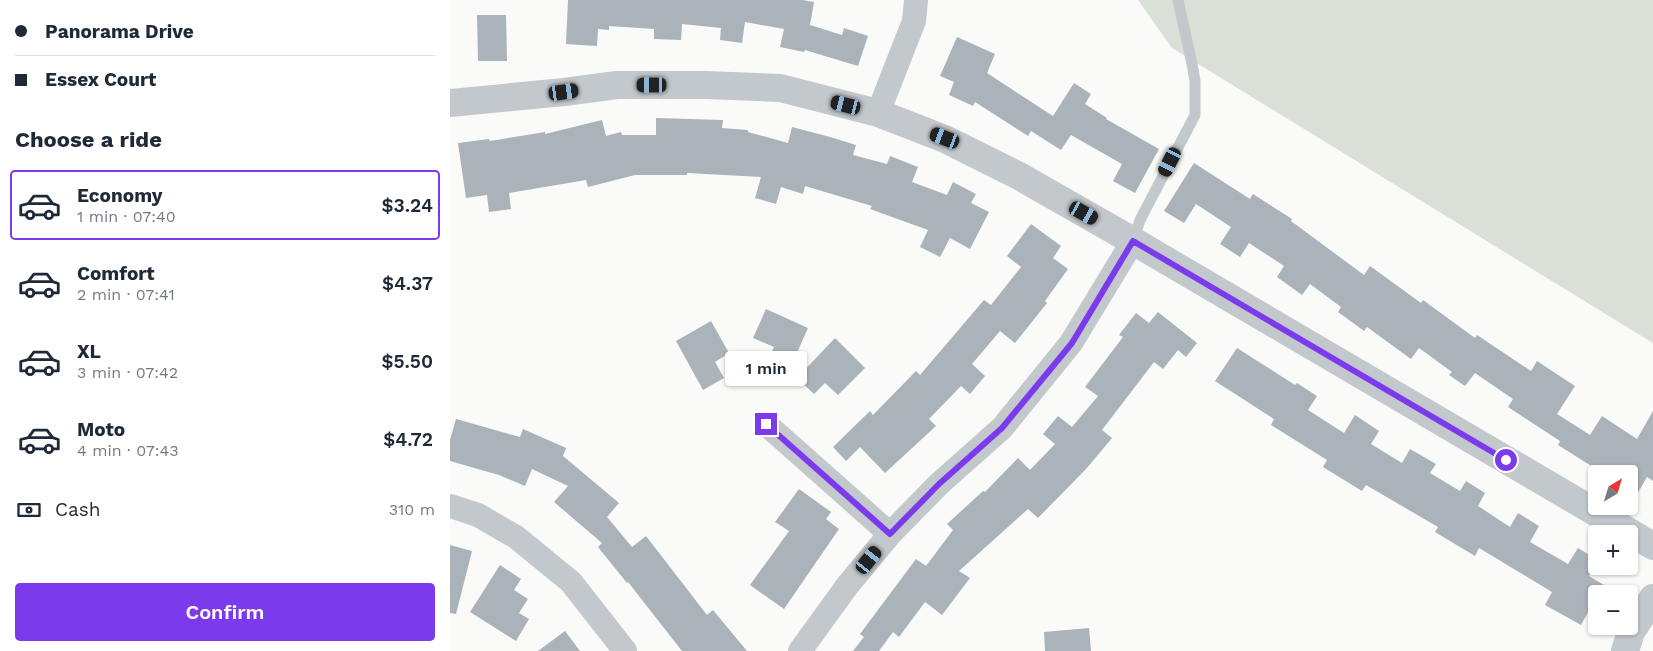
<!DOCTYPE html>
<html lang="en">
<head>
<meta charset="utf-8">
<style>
  :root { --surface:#fff; --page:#f6f6f7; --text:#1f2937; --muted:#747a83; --line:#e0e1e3; --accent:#7c3aed }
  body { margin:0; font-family:"Work Sans",sans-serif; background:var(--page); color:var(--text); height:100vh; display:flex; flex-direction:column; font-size:19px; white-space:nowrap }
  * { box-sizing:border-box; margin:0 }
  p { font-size:16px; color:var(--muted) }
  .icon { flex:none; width:28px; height:28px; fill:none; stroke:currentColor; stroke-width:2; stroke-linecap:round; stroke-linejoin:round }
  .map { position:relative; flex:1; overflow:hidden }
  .details { display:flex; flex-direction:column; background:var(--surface); width:450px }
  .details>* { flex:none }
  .top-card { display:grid; align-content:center; height:110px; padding:0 15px; background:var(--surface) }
  .needle { width:32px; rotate:38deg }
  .fabs { position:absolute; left:1138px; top:465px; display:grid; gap:10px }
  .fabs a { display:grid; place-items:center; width:50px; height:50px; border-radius:5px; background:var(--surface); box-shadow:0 1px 4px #0004; font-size:25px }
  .end { position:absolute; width:22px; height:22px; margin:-11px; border:6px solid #7c3aed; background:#fff; box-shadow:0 0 0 2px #fff }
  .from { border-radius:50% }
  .bubble { position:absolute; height:35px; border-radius:5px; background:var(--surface); box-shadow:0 1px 4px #0004; font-size:16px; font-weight:600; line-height:35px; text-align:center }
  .car { position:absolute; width:15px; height:30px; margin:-15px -8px; border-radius:6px; box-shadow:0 0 4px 1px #0007; background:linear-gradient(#222 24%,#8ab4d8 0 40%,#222 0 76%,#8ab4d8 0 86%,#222 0) }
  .top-card b { display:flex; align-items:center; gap:18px; height:48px; font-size:19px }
  .top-card b+b { border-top:1px solid var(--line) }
  .top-card i { width:12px; height:12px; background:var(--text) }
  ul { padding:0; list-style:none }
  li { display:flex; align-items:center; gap:15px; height:70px; margin:0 10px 8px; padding:0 5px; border:2px solid transparent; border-radius:5px }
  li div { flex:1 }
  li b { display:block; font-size:19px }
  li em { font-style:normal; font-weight:600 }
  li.active { border-color:var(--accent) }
  li>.icon { width:45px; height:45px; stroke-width:1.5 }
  h2 { padding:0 15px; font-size:22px; line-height:60px }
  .pay { display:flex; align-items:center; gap:12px; height:55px; padding:0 15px; font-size:19px }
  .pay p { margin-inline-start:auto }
  .primary-button { display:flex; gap:10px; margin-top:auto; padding:10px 15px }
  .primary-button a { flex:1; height:58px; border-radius:5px; background:var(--accent); color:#fff; font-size:20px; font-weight:600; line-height:58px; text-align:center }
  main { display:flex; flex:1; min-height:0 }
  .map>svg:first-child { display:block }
</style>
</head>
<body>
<main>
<section class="details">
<div class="top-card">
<b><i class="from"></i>Panorama Drive</b>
<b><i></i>Essex Court</b>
</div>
<h2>Choose a ride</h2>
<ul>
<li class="active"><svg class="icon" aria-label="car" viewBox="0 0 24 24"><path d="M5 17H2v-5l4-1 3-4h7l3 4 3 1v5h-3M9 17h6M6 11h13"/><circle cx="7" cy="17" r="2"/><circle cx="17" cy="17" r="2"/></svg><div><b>Economy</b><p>1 min · 07:40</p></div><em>$3.24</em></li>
<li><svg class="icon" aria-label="car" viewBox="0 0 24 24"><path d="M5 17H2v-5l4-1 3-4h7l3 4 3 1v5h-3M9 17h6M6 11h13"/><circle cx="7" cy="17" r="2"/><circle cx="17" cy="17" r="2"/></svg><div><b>Comfort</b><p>2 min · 07:41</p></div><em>$4.37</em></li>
<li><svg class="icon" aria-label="car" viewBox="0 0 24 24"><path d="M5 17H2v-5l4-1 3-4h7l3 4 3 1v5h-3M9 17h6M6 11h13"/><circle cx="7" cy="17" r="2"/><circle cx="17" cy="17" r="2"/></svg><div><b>XL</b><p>3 min · 07:42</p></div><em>$5.50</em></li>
<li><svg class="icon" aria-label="car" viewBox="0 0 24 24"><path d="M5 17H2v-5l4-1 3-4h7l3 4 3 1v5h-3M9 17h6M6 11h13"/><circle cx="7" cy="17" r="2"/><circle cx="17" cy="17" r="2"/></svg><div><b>Moto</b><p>4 min · 07:43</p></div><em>$4.72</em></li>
</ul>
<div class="pay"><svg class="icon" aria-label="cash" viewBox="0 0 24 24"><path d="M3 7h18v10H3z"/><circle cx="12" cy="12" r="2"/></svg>Cash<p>310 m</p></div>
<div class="primary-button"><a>Confirm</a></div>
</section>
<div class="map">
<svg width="1203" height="651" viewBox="0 0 1203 651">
  <rect width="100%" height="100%" fill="#fafaf8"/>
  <!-- green -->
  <path fill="#dadfd7" d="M 688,0 L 1203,0 L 1203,343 L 722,48 Z"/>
  <!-- building -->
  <path fill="#aab3b9" d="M 118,0 L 352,0 L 364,2 L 360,25 L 392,35 L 394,28 L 418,36 L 408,66 L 355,50 L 354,52 L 330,47 L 334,29 L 295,22 L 292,43 L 270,40 L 271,28 L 232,24 L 231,40 L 204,39 L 204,29 L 159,26 L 159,30 L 148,29 L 147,46 L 116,44 Z
    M 27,15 L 56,15 L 57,61 L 28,61 Z
    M 507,37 L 545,54 L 537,73 L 603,116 L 624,83 L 641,94 L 635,104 L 657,118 L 656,119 L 709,149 L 685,193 L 663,181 L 672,164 L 621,135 L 611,150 L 581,131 L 578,136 L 525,102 L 523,106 L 499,95 L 504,82 L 490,76 Z
    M 206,118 L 273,120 L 272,128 L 298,130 L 298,132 L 338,143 L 342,127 L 380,137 L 406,145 L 403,155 L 437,164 L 440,156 L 468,167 L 462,182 L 497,195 L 503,182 L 526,194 L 521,203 L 539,212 L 520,249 L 500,238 L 490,257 L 470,247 L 478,230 L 420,209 L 422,206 L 355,186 L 353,194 L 331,187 L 326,204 L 305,198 L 311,177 L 237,173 L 237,175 L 185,175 L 138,187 L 136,180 L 59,193 L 61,209 L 39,212 L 37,195 L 16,198 L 8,143 L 39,139 L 40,141 L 95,132 L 95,134 L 152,120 L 156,136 L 171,132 L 172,135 L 206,135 Z
    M 744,163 L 800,199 L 803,194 L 842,219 L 841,221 L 914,275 L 920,266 L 971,303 L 973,300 L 1025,338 L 1027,335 L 1081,371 L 1087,361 L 1125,386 L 1107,414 L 1140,435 L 1152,416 L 1187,439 L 1203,411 L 1203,481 L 1197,477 L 1179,508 L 1179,474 L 1154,474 L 1108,445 L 1110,441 L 1058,407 L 1063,399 L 1025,373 L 1015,386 L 999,375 L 1002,372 L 969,348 L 961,359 L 917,327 L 914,331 L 888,312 L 891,307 L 860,284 L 852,295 L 827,277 L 834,266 L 799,243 L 790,257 L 770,244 L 781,227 L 746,204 L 734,223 L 714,211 Z
    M 581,224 L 611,246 L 603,258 L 618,269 L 595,301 L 597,303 L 565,343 L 550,331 L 522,364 L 535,376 L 520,394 L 511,386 L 479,419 L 486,426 L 435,473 L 410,447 L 396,461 L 383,447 L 420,411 L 423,415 L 466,371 L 470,375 L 534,300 L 541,305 L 571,267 L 557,256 Z
    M 316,309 L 358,328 L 338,373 L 317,363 L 324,347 L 303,338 Z
    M 708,312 L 747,343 L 736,357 L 728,350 L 713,369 L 704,362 L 652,430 L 662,438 L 636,469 L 588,518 L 578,509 L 509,571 L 520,578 L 492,615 L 475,602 L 449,637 L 443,632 L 429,651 L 403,651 L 414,637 L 410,634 L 466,559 L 476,566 L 503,530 L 497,524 L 533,491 L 535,492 L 568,458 L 580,470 L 605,444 L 593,434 L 608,416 L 622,427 L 648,396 L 635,387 L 673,337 L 669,335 L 686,313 L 699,323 Z
    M 261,321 L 279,353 L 265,362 L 274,378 L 253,390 L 226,341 Z
    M 385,338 L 415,368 L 388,395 L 375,383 L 364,394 L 347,378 Z
    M 787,348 L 845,385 L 847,383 L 867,396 L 858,410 L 894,433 L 905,415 L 929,431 L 921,444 L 952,463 L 960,449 L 986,464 L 980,473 L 1010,491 L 1016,481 L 1035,493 L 1028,506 L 1060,527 L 1068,513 L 1089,526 L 1080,542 L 1118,564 L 1128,548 L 1146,559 L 1146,563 L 1139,576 L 1154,585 L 1149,594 L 1146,594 L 1146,598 L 1131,625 L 1095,605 L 1102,592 L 1029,548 L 1025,556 L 985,532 L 988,527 L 916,485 L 912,491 L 873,467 L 877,460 L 821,425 L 824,419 L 765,381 Z
    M 6,419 L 70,437 L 73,429 L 116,448 L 113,456 L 169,503 L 157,517 L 182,547 L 196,536 L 257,615 L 263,610 L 297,651 L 232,651 L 178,582 L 177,583 L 148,547 L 152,543 L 104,502 L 118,486 L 82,469 L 75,486 L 49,475 L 0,461 L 0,440 Z
    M 349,489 L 381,512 L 376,519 L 389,529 L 334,609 L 300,585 L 339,531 L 325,522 Z
    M 0,545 L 22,551 L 6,614 L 0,613 Z
    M 50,565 L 71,579 L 64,590 L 78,599 L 69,613 L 79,619 L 66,641 L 20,612 Z
    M 639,628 L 641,651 L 595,651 L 594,632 Z
    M 115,631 L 130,651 L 88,651 Z"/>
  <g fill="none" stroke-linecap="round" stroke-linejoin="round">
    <!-- service -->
    <path stroke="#c3c8cc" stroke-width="11" d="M 683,241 L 690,220 L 745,115 L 745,81 L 742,64 L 728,0"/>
    <!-- minor -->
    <path stroke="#c3c8cc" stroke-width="24" d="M 428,113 L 464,21 L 466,0
      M 316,424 L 440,534
      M 0,506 L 28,515 L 66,537 L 121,582 L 175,651
      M 350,651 L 397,586 L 440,534 L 489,484 L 552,428 L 621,343 L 683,241"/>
    <!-- tertiary -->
    <path stroke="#c3c8cc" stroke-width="28" d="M 0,103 L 114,92 L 167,85 L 256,85 L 330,88 L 428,113 L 495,139 L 569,176 L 683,241 L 1203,546
      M 1175,651 L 1181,632 L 1203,598"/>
  </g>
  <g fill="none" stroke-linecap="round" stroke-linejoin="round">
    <!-- route -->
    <path stroke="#7c3aed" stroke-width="6" d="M 316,424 L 440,534 L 489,484 L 552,428 L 622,343 L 683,241 L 1056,460"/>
  </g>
</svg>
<div class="fabs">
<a><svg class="needle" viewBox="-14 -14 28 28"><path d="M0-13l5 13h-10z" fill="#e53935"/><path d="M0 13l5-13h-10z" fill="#747a83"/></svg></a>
<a>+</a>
<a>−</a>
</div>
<i class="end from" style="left:1056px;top:460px"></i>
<i class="end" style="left:316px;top:424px"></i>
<div class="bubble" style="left:275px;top:351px;width:82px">1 min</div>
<i class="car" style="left:202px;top:85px;rotate:270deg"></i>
<i class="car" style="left:114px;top:92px;rotate:82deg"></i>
<i class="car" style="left:396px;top:105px;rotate:284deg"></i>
<i class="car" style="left:495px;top:138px;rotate:291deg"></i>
<i class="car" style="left:720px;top:162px;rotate:207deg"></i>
<i class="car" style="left:634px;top:213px;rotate:119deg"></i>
<i class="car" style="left:419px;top:560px;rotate:39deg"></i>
</div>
</main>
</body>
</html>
